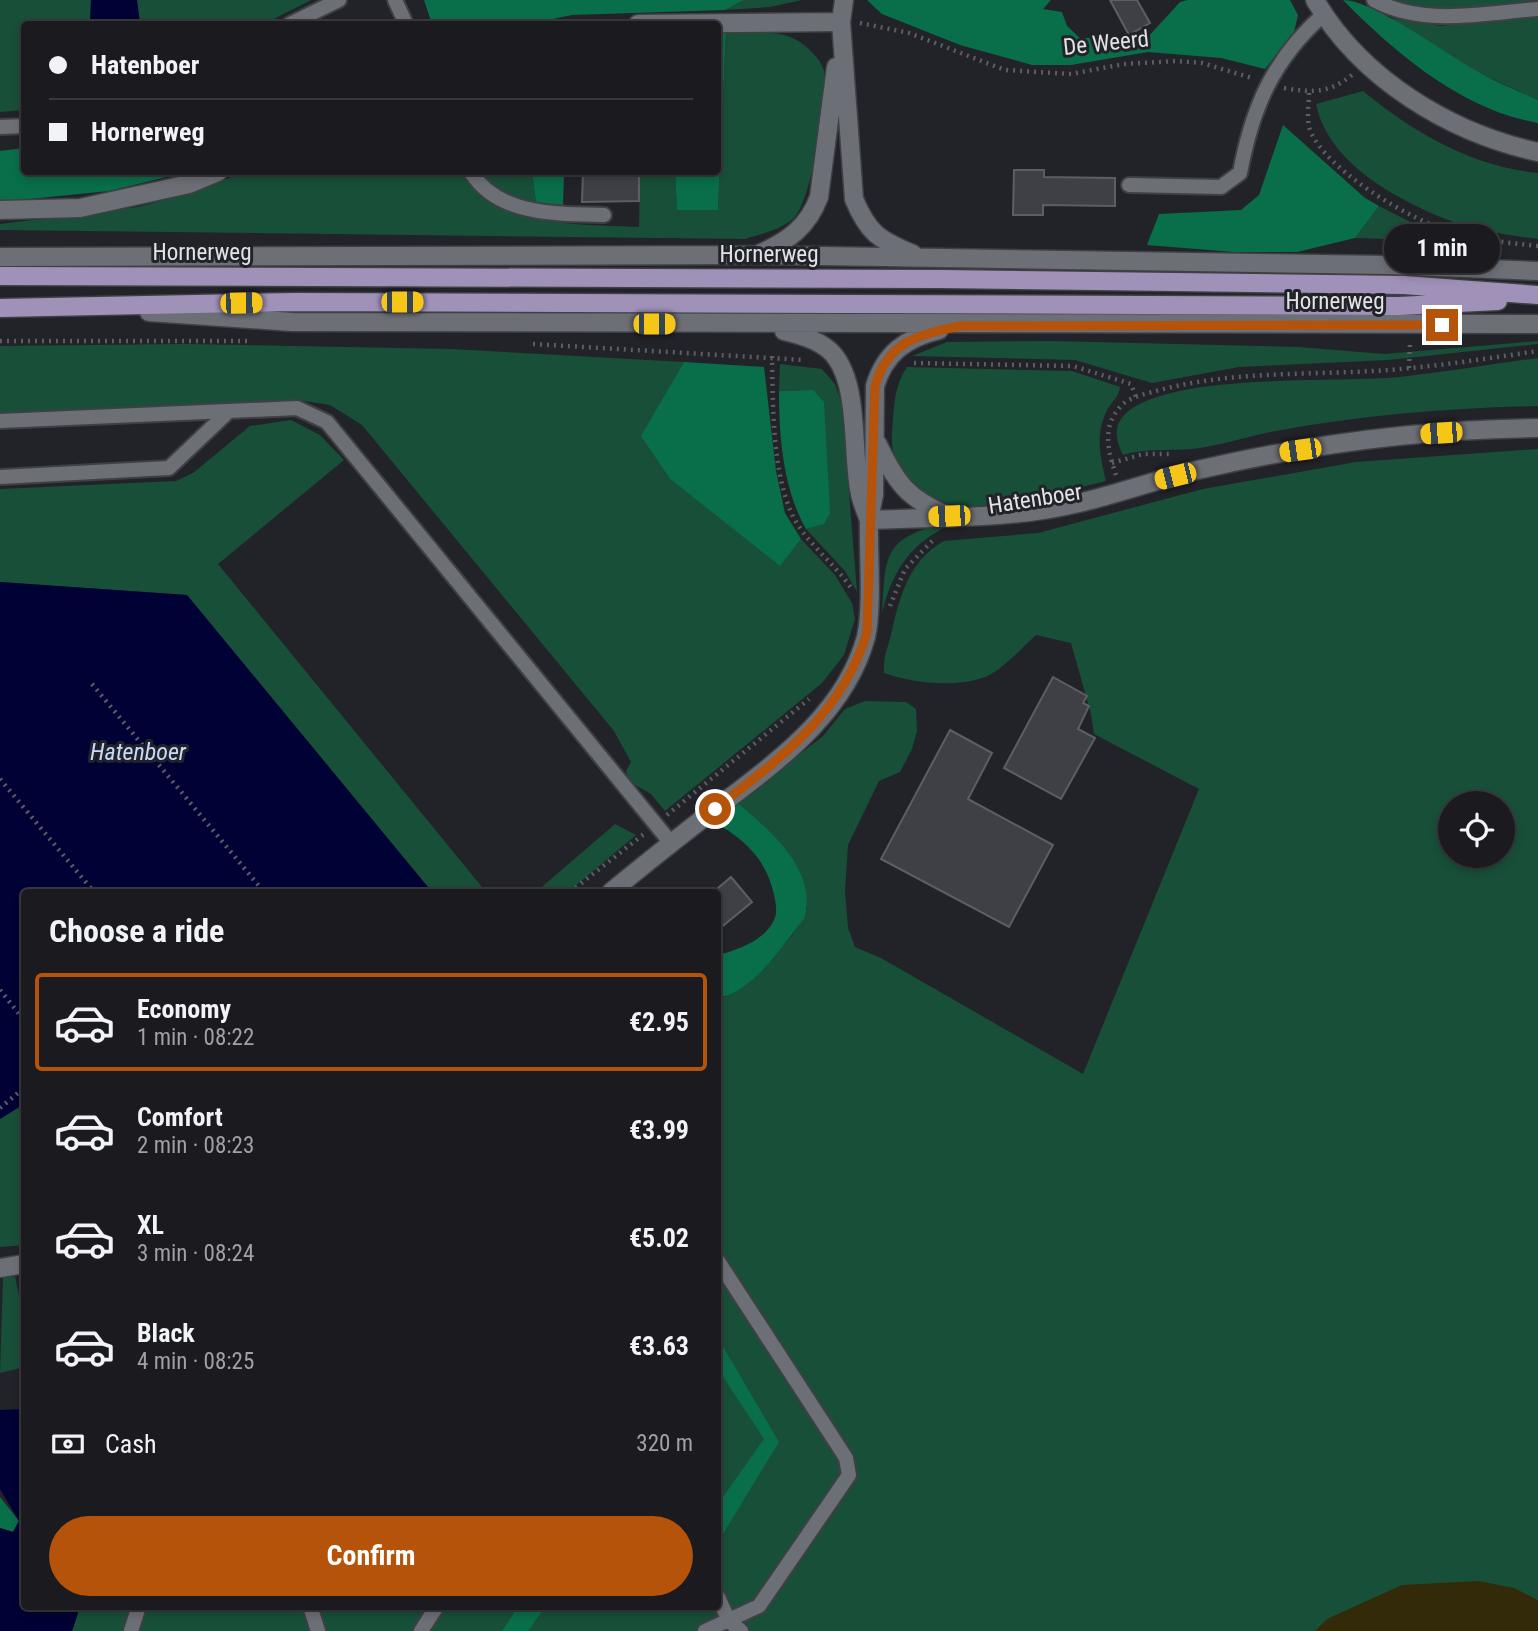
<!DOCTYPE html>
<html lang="en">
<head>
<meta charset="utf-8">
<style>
  :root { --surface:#1a1a1f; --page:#27272c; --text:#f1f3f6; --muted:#9fa1a4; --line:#38383d; --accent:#b45309 }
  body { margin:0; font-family:"Roboto Condensed",sans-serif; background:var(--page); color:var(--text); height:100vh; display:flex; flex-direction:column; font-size:26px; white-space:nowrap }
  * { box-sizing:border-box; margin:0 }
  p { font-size:23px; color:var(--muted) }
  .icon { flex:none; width:38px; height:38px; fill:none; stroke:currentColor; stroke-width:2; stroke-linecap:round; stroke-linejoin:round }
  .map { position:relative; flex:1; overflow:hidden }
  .details { position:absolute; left:21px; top:889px; width:700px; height:721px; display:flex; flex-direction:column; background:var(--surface); border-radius:7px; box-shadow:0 4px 10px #0003,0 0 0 2px var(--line) }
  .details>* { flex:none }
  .hud { position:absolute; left:21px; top:21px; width:700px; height:154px; border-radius:7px; box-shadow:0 4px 10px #0003,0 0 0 2px var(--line); display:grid; align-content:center; height:154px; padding:0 28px; background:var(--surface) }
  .buttons { position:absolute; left:1438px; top:791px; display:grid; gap:14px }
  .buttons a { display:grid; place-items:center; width:77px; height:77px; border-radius:50%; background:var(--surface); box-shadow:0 4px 10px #0003,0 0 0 2px var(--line); font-size:35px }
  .end { position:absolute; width:32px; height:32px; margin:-16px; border:9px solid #b45309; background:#fff; box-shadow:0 0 0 4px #fff }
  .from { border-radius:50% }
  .bubble { position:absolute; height:49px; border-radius:24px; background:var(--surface); box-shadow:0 4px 10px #0003,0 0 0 2px var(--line); font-size:23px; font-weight:700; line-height:49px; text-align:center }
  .car { position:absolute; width:21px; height:42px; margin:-21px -10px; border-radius:9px; box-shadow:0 0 5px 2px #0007; background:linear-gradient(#f5c518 24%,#345 0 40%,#f5c518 0 76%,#345 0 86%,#f5c518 0) }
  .hud b { display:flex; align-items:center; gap:24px; height:66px; font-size:26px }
  .hud b+b { border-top:2px solid var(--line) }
  .hud i { width:18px; height:18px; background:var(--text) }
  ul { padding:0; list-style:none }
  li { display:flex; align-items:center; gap:21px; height:98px; margin:0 14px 10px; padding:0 14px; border:4px solid transparent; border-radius:7px }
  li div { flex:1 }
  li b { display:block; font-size:26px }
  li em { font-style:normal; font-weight:700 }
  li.selected { border-color:var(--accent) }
  li>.icon { width:63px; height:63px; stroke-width:1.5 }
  h2 { padding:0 28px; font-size:32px; line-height:84px }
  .pay { display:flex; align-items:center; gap:18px; height:77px; padding:0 28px; font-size:26px }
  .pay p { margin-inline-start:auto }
  .action { display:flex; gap:14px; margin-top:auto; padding:14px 28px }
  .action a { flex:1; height:80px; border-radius:42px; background:var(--accent); color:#fff; font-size:28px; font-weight:700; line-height:80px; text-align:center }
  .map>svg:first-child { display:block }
</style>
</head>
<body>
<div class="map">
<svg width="1538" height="1631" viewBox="0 0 1538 1631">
  <rect width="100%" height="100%" fill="#222329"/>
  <!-- green -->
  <path fill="#184f38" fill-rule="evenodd" d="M 0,0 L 91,0 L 90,24 L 24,24 L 24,110 L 0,112 Z
    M 137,0 L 311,0 L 264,24 L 140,24 Z
    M 744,0 L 802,0 L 770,7 L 725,10 Z
    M 1390,0 L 1538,0 L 1538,2 L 1425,10 Z
    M 1538,16 L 1538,100 L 1477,72 L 1389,18 L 1441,26 Z
    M 726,32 C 748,32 782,29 800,42 C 809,48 822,61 824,71 C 828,97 812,200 794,218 C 781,230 761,234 745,239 L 0,230 L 0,224 L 138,207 L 183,195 L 246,172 L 463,172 C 502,230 577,223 639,227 L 640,172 L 675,172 L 677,209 L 718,210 Z
    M 1363,91 C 1414,133 1471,166 1538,173 L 1538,239 C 1508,235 1476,231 1448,220 C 1396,199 1328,163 1316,104 Z
    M 482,172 L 532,172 L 536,203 C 516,200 493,190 482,172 Z
    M 1379,206 L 1434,234 L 1424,240 L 1355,238 Z
    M 1050,341 L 1298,347 L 1384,354 L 1538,341 L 1538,344 L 1388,360 L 1239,367 L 1152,383 L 1075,360 L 912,356 L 947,342 Z
    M 185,344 L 452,349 L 684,362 L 642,436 L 670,479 L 780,565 L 801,539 L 835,575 L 852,603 L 855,619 L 844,655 L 822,683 L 665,811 L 651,794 L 630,782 L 626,771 L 631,762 L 614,731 L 362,425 L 330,405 L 299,400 L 0,413 L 0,346 Z
    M 1538,358 L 1538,406 C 1451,408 1362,415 1276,431 C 1248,436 1220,446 1192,449 C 1167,451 1146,448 1123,455 C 1114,437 1113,422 1131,409 C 1184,373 1333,383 1400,377 C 1446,372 1492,364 1538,358 Z
    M 780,364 L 822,369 L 835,384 L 842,404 L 857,592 L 845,571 L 806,529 L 823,524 L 813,390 L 779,391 Z
    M 907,367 L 1072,371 L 1120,387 C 1119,397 1112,401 1107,410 C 1095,435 1100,455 1106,481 C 1054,493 938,534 903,475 C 895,462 891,449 892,434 C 894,410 893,388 907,367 Z
    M 291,420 L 320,435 L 344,460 L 218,564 L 486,892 L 432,892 L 187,595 L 0,582 L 0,489 L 176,481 L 193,473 L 250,426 Z
    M 1538,449 L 1538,1631 L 72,1631 L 80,1606 L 718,1606 L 718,998 L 725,997 C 752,972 796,944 807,908 L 779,843 L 738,803 L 823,736 L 845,709 L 865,701 L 906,702 L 916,709 L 917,731 L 912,749 L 900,772 L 879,781 L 848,845 L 845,891 L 848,928 L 855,947 L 881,958 L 1083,1074 L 1199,789 L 1094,734 L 1091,714 L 1071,643 L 1036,635 C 1023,647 1010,661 996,671 C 970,690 913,684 884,673 C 883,658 887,650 891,635 C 899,599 908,561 944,541 L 1038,533 L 1203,489 L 1356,462 ZM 1451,803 L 1503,803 L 1503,856 L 1451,856 Z
    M 937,526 L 946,527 C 908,546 892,573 882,613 C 886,564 880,539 937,526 Z
    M 615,824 L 636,835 L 568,892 L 536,892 Z
    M 24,1104 L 24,1245 L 0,1247 L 0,1119 Z
    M 15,1276 L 19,1296 L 24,1295 L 24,1367 L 0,1373 L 3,1277 Z"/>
  <!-- forest -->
  <path fill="#096e4a" d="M 424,0 L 744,0 L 725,10 L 572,15 L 529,24 L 432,24 Z
    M 867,0 L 1051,0 L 1043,9 L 1062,12 L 1067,26 L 1080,38 L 1147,38 L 1180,2 L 1188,0 L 1290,0 L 1298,15 L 1294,32 L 1265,69 L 1221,58 L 1148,52 L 1071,65 L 1032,65 L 960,45 L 882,14 Z
    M 1343,0 C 1373,0 1445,53 1475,70 C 1495,82 1517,90 1538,100 L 1538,123 C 1462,110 1395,53 1343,0 Z
    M 718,31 L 726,32 L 718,210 L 677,210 L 675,172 L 718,172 Z
    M 1283,125 L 1365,198 L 1379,206 L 1355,238 L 1297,252 L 1233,252 L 1147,245 L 1159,214 L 1241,210 L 1259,195 Z
    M 24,148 L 24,172 L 187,172 L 109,191 L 0,202 L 0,151 Z
    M 532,172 L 564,172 L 563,205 L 536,203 Z
    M 684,362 L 764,367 L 776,471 L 785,513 L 801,539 L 780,566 L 670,479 L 641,436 Z
    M 813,390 L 824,402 L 830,513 L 824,524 L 806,529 C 783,488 779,437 779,391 Z
    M 738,803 C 770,831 819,871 804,919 C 782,946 753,992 718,998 L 718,955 C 737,950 763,941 773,922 C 778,914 776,904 774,895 C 767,860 744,838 713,822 Z
    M 718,1338 L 779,1442 L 718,1542 L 718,1504 L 764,1439 L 718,1369 Z
    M 0,1497 L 19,1521 L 13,1532 L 0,1528 Z
    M 518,1607 L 545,1607 L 528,1631 L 502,1631 Z"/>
  <!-- sand -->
  <path fill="#332a09" d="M 1479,1581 L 1514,1588 L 1538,1600 L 1538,1631 L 1315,1631 L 1327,1619 L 1402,1585 Z"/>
  <!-- water -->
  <path fill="#000134" d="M 91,0 L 137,0 L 140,24 L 90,24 Z
    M 0,582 L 187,595 L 432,892 L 24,892 L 24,1104 L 0,1119 Z
    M 24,1409 L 24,1606 L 80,1607 L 72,1631 L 0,1631 L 0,1528 L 13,1532 L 19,1521 L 0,1489 L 0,1410 Z"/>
  <!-- building -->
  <path fill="#3f4046" stroke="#5d5e65" stroke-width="2" d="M 1110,0 L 1137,0 L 1150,23 L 1129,35 Z
    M 1014,170 L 1044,170 L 1044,177 L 1115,178 L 1115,206 L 1043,205 L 1043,215 L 1013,215 Z
    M 583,172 L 639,172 L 639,201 L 582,202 Z
    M 1053,677 L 1087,696 L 1083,703 L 1089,706 L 1078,729 L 1095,738 L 1061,799 L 1004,768 Z
    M 950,730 L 992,753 L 968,799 L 1053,845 L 1009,927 L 881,859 Z
    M 731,877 L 752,902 L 718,930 L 718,888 Z"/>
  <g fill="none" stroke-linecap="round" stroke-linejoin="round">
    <defs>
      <path id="lane" d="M 395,0 L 406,24
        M 1374,0 C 1424,27 1484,13 1538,9
        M 290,24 L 339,0
        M 0,127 L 24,126
        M 471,172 C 498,216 559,214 604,215
        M 1129,185 L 1221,187 L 1240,173 C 1252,108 1273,59 1324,14
        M 0,421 L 297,408 L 327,422 L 671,843
        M 0,477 L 169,468 L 229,411
        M 718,1597 L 729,1621 L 741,1631
        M 310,1606 L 318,1631
        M 131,1631 L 139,1606
        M 421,1631 L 437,1606
        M 705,1631 L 759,1606 L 849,1475 L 846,1458 L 718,1261"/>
      <path id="street" d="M 1315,0 C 1361,79 1450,133 1538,152
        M 638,24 L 841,22 L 844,0
        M 0,210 L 80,208 L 189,184 L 218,172
        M 611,892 C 642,866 674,841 706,816 C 769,767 844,718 866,637 C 873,607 868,552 869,520 C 926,517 986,519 1043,510 C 1097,502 1149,481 1202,469 C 1311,444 1426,429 1538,428
        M 0,1268 L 24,1264"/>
      <path id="secondary" d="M 841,22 L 854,199 C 868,233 879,240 913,254
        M 759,254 C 788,241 808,227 819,197 L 836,67
        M 0,257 L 755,255 L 1387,265 L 1538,271
        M 149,312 L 292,322 L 1538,324
        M 784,331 C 800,335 816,339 829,350 C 861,378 851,454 860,494 C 862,503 866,512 869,520
        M 877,443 C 897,483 906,498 949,516
        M 869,519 L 874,495 L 875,386 C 885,353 906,338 939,330"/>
      <path id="primary" d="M 0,276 L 941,279 L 1404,285 L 1538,295
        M 0,308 L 294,302 L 1399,306 L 1498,301"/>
    </defs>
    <!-- lane casing -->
    <use href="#lane" stroke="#3f4044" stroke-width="18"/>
    <!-- street casing -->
    <use href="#street" stroke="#3f4044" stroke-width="21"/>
    <!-- secondary casing -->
    <use href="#secondary" stroke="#3f4044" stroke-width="21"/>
    <!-- primary casing -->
    <use href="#primary" stroke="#3f4044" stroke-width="21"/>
    <!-- path -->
    <path stroke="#5d5e63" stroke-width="4.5" stroke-dasharray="2 5" stroke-linecap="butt" d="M 860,23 L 909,33 L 1005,70 L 1071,74 L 1124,64 L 1177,61 L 1202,63 L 1252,78
      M 1284,88 C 1312,93 1331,93 1353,74
      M 1309,93 C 1309,104 1306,119 1310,130 C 1325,170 1413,222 1453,232 C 1480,240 1510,243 1538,246
      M 1423,247 L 1423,244 L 1451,233
      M 0,341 L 252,341
      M 533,344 L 804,360
      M 772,356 C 773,404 772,468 791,512 C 804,542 833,561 851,588
      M 914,363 L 1073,366 L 1131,384 L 1136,397
      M 1409,368 L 1410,343
      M 1112,463 L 1143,454 L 1173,454
      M 1116,475 C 1108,451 1101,426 1122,405 C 1130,397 1145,394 1156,391 C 1240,368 1325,377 1411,368 C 1453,364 1496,357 1538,351
      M 890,606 L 905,569 L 934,539
      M 92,684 L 264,892
      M 0,779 L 94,892
      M 667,815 L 809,699
      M 570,892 L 644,834
      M 0,990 L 24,1020
      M 0,1108 L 24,1088"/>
    <!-- lane -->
    <use href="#lane" stroke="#6d6f76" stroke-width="14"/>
    <!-- street -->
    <use href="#street" stroke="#6d6f76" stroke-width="18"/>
    <!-- secondary -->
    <use href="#secondary" stroke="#6d6f76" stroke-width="18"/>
    <!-- primary -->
    <use href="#primary" stroke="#a091b9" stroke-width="18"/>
  </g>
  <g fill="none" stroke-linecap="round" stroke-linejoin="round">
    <!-- route -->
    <path stroke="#b45309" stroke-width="9" d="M 715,809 C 780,758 841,716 867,633 L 875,386 C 888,341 918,335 960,326 L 1442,325"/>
  </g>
  <g text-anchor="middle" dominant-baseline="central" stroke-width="6" stroke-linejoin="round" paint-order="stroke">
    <!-- street labels -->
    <g font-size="23" fill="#e2e3e6" stroke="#222329">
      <text transform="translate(1106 43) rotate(-6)">De Weerd</text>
      <text x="202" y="252">Hornerweg</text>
      <text x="769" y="254">Hornerweg</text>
      <text x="1335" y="301">Hornerweg</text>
      <text transform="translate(1035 499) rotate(-9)">Hatenboer</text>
    </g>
    <!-- water labels -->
    <g font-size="24" font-style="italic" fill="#c5dafc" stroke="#222329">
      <text x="138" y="752">Hatenboer</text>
    </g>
  </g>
</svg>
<div class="buttons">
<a><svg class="icon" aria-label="locate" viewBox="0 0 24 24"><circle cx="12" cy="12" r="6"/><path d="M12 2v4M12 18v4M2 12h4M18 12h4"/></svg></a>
</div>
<i class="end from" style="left:715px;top:809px"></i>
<i class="end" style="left:1442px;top:325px"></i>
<div class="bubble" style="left:1384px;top:224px;width:116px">1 min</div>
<i class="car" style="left:402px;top:302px;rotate:90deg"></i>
<i class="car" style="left:241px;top:303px;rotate:89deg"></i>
<i class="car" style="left:654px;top:324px;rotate:90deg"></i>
<i class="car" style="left:1441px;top:433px;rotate:266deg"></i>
<i class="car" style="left:1300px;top:450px;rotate:262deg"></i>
<i class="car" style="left:1175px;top:476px;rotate:256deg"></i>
<i class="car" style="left:949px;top:516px;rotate:268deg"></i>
<div class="hud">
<b><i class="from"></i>Hatenboer</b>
<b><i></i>Hornerweg</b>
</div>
<section class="details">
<h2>Choose a ride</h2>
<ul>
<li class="selected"><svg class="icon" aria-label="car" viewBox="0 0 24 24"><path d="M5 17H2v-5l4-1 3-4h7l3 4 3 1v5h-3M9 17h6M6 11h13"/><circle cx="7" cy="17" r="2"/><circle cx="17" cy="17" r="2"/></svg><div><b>Economy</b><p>1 min · 08:22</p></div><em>€2.95</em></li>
<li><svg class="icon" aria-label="car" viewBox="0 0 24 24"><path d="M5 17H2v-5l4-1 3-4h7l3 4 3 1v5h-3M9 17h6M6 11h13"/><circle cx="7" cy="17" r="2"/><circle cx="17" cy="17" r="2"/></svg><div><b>Comfort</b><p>2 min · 08:23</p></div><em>€3.99</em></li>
<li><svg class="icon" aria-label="car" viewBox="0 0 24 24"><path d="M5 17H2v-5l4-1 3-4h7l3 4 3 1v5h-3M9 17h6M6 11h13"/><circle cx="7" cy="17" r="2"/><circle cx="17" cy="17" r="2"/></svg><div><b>XL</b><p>3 min · 08:24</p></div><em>€5.02</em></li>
<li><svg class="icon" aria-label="car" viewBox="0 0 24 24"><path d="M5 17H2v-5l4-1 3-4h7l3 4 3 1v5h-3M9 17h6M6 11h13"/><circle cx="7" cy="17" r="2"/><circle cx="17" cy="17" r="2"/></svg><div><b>Black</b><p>4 min · 08:25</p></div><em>€3.63</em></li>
</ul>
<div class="pay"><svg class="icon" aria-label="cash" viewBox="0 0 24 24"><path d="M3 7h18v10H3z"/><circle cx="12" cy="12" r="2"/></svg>Cash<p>320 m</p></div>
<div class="action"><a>Confirm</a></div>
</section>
</div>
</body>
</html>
